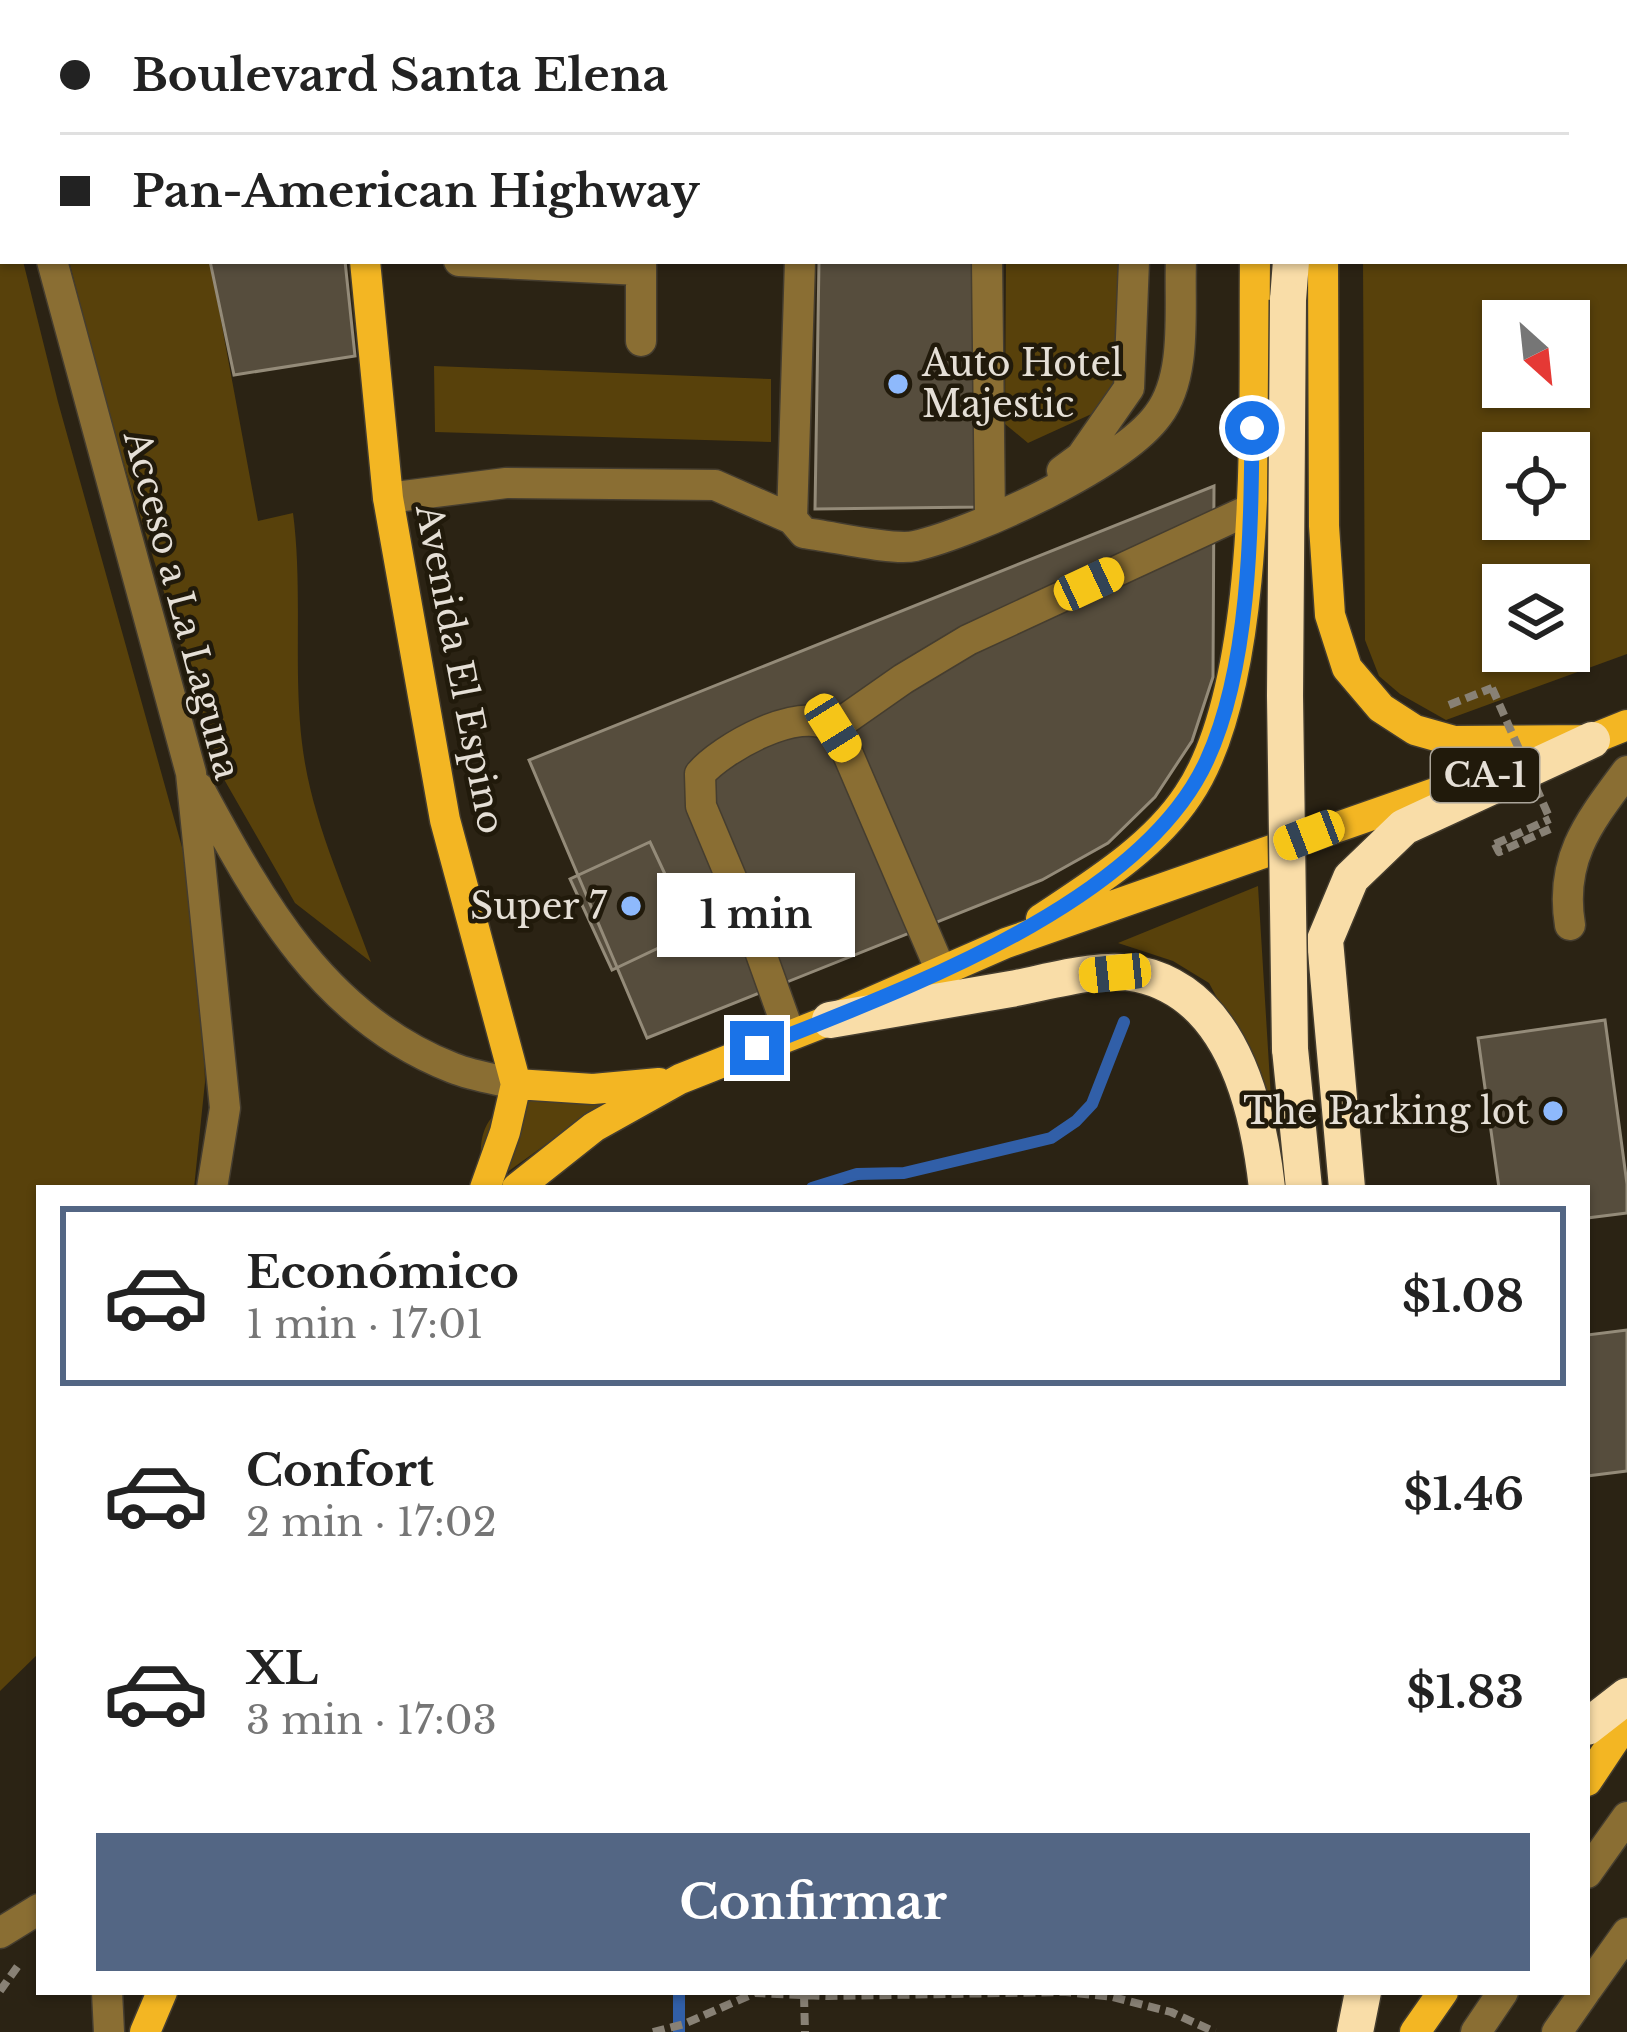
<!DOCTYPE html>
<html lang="es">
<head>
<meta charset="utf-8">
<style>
  :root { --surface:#fff; --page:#f2f2f2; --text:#222; --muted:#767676; --line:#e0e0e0; --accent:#536684 }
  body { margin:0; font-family:"Libre Baskerville",serif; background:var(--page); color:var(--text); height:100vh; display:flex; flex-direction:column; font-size:45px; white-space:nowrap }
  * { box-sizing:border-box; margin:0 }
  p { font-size:39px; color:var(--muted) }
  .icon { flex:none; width:66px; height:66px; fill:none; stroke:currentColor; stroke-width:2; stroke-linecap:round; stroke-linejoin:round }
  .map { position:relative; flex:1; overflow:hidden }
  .side { position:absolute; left:36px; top:1185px; width:1554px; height:810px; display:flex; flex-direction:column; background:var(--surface); border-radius:0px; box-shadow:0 3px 9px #0004 }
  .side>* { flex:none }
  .banner { position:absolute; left:0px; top:0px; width:1629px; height:264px; box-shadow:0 3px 9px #0004; display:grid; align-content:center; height:264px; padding:0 60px; background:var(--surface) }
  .needle { width:78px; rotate:153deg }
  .buttons { position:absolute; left:1482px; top:300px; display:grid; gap:24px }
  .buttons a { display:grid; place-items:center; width:108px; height:108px; border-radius:0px; background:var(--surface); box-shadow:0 3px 9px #0004; font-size:60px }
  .end { position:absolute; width:54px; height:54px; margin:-27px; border:15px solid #1a73e8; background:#fff; box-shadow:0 0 0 6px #fff }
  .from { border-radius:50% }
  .bubble { position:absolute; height:84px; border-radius:0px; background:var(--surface); box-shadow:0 3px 9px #0004; font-size:39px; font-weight:800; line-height:84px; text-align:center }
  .car { position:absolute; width:36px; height:72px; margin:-36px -18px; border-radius:15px; box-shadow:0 0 9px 3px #0007; background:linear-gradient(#f5c518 24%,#345 0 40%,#f5c518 0 76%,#345 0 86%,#f5c518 0) }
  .banner b { display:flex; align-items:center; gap:42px; height:114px; font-size:45px }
  .banner b+b { border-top:3px solid var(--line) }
  .banner i { width:30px; height:30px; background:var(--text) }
  ul { padding:21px 0 0; list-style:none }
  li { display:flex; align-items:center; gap:36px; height:180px; margin:0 24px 18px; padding:0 36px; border:6px solid transparent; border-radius:0px }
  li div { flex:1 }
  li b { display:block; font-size:45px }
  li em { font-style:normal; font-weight:800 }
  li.selected { border-color:var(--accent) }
  li>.icon { width:108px; height:108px; stroke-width:1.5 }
  .button { display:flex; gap:24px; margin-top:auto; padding:24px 60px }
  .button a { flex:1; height:138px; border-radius:0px; background:var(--accent); color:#fff; font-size:48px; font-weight:800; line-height:138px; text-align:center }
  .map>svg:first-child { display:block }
</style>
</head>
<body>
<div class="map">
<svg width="1627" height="2032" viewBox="0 0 1627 2032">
  <rect width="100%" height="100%" fill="#2b2314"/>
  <!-- green -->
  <path fill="#58410b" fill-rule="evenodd" d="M 1361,0 L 1627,0 L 1627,654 L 1446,720 L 1400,694 L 1379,676 L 1365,640 L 1363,261 L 1626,261 L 1626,3 ZM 1569,321 L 1569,387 L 1503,387 L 1503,321 ZM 1503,453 L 1569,453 L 1569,519 L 1503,519 ZM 1569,585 L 1569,651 L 1503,651 L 1503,585 Z
    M 0,167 L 3,261 L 23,261 L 58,402 L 185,858 L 202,992 L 205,1082 L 194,1188 L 39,1188 L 39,1653 L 0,1691 Z
    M 69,261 L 210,261 L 258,521 L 293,513 C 303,589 293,667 302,743 C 311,819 345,890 371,962 L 295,903 L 221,774 L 110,420 Z
    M 1006,261 L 1124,261 L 1120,401 L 1028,443 L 1005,424 Z
    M 434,366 L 771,379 L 771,442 L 435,432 Z
    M 1258,886 L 1271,1098 L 1209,983 L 1173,961 L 1118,943 Z
    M 525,1094 L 605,1102 L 485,1188 C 476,1142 478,1115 525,1094 Z"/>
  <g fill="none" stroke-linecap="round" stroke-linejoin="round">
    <!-- stream -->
    <path stroke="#315fa8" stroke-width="12" d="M 812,1188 L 857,1174 L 904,1173 L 1051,1138 L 1076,1121 L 1092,1104 L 1124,1022
      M 679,2032 L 679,1992"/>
  </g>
  <!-- building -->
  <path fill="#564d3d" stroke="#948b79" stroke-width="3" d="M 180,0 L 324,0 L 324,3 L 180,3 Z
    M 824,0 L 980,0 L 980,3 L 824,3 Z
    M 210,261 L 345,261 L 355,356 L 234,375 Z
    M 819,261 L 980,261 L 979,507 L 815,509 Z
    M 1214,486 L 1213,677 L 1192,741 L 1155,797 L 1108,843 L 1042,880 L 647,1038 L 529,760 Z
    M 650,842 L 692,932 L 612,970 L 570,879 Z
    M 1605,1020 L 1627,1184 L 1627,1213 L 1587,1218 L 1587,1188 L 1499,1188 L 1478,1038 Z
    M 1627,1330 L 1627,1471 L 1587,1476 L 1587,1335 Z"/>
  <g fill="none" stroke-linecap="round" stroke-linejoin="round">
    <defs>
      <path id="minor" d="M 984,0 L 984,3
        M 1136,0 L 1136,3
        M 647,3 L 647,0
        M 808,3 L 808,0
        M 1182,3 L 1182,0
        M 0,59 L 3,71
        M 52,261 L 191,773 L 225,1108 L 212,1188
        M 459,261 L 640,270
        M 641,261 L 641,341
        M 987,261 L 990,519
        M 1062,471 L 1081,457 L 1129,388 L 1134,261
        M 388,498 L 506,483 L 715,485 L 792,519 L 804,533 C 831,536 892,551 915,546 C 975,532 1122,465 1158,415 C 1188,376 1179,308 1181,261
        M 792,519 L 800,261
        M 833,728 L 903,679 L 968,640 L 1251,509
        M 199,788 C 261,903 324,1018 453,1068 C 473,1076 495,1079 516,1084
        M 1570,925 C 1559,859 1589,822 1627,771
        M 790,1035 L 750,923 L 701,806 L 700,774 C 721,749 800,704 831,727 C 838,732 843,744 847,752 L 941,971
        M 1587,1873 L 1627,1817
        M 0,1933 L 39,1909
        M 1587,1989 L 1627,1933
        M 107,1992 L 109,2032
        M 1476,2032 L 1503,1992
        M 1557,2032 L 1585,1992"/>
      <path id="major" d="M 340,0 L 340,3
        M 1260,3 L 1260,0
        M 365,261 L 388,498 L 445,820 L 516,1084 L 505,1132 L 485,1188
        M 1323,261 L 1324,526 L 1330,615 L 1347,668 L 1381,708 L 1415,730 L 1454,741 L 1592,740
        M 1575,746 L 1627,725
        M 1041,919 C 1092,885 1153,848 1188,795 C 1266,680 1253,401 1255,261
        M 516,1084 L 593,1089 L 659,1083
        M 517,1188 L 594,1127 L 680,1079 L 830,1020 L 1006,943 L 1478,778
        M 1587,1781 L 1627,1721
        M 145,2032 L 162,1992
        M 1415,2032 L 1443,1992"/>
      <path id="highway" d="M 1321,3 L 1321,0
        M 1288,300 L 1291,261
        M 830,1020 C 890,1010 950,1000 1011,989 C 1049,982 1099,966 1138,974 C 1232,994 1258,1107 1267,1188
        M 1290,1049 L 1304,1188
        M 1347,1188 L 1325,940 L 1351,878 L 1404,827 L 1592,740
        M 1587,1727 L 1627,1696
        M 1355,2032 L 1363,1992"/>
    </defs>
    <!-- minor casing -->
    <use href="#minor" stroke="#453d2f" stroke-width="33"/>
    <!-- major casing -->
    <use href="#major" stroke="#453d2f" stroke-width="33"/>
    <!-- highway casing -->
    <use href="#highway" stroke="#453d2f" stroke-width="39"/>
    <!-- path -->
    <path stroke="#888175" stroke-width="8" stroke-dasharray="12 6" stroke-linecap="butt" d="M 1449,705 L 1492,688
      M 1495,844 L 1499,852 L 1550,829
      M 1495,844 L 1550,819
      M 0,1991 L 20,1963
      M 804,1995 L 805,2032
      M 653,2032 L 684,2024 L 755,1993 L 828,1996 L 1066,1992 L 1113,1997 L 1171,2012 L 1215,2032"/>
    <!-- minor -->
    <use href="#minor" stroke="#8a6e33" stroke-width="30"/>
    <!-- major -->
    <use href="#major" stroke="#f3b623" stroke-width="30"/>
    <!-- highway -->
    <use href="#highway" stroke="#f9dda8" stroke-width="36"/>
    <defs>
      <path id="highway-bridge" d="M 1288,300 L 1285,696 L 1290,1049"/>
    </defs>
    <!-- highway-bridge casing -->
    <use href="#highway-bridge" stroke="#453d2f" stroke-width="39" stroke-linecap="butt"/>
    <!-- path-bridge -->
    <path stroke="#888175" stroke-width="8" stroke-dasharray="12 6" stroke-linecap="butt" d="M 1492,688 L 1550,819"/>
    <!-- highway-bridge -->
    <use href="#highway-bridge" stroke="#f9dda8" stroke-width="36"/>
  </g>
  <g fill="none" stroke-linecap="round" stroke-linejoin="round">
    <!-- route -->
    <path stroke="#1a73e8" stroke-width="15" d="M 757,1048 C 896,992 1141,906 1207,760 C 1250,666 1251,531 1252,428"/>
  </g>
  <!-- markers -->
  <g fill="#8eb9fc" stroke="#211a0b" stroke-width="4.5">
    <circle cx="898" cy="384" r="12"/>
    <circle cx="631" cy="906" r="12"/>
    <circle cx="1553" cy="1111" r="12"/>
  </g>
  <g text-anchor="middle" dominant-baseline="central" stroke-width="9" stroke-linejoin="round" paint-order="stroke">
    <!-- shield labels -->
    <rect fill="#211a0b" stroke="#aaa499" stroke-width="3" x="1431" y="748" width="108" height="54" rx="9"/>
    <g font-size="33" font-weight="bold" fill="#e5dfd6">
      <text x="1485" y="775">CA-1</text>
    </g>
    <!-- poi labels -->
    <g font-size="36" fill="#e5dfd6" stroke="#211a0b" text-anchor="end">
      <text x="922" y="363" text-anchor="start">Auto Hotel<tspan x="922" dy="41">Majestic</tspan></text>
      <text x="607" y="906">Super 7</text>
      <text x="1529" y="1111">The Parking lot</text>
    </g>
    <!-- street labels -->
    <g font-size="36" fill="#e5dfd6" stroke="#211a0b">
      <text transform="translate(182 605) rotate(75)">Acceso a La Laguna</text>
      <text transform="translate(460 669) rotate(79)">Avenida El Espino</text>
    </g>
  </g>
</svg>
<div class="buttons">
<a><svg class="needle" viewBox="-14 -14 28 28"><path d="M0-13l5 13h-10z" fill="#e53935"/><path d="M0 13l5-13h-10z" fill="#767676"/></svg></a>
<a><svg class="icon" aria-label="locate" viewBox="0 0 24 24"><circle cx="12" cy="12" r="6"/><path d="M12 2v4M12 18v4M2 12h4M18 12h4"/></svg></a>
<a><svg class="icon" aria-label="layers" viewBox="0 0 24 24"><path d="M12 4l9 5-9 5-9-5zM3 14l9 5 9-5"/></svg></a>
</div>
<i class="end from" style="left:1252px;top:428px"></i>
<i class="end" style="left:757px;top:1048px"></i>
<div class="bubble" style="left:657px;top:873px;width:198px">1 min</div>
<i class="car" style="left:1089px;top:584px;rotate:65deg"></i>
<i class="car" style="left:833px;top:728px;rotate:148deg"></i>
<i class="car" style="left:1309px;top:835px;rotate:249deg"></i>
<i class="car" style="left:1115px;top:973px;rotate:264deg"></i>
<div class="banner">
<b><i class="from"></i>Boulevard Santa Elena</b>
<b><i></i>Pan-American Highway</b>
</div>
<section class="side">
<ul>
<li class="selected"><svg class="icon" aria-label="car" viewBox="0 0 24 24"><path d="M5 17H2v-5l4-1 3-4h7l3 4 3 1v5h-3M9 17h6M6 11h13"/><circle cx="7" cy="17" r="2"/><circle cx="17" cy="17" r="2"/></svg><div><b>Económico</b><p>1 min · 17:01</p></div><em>$1.08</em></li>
<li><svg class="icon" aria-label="car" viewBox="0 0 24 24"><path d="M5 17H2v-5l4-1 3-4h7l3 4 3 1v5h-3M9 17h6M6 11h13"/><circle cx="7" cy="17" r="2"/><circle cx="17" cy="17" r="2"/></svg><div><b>Confort</b><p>2 min · 17:02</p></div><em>$1.46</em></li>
<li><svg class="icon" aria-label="car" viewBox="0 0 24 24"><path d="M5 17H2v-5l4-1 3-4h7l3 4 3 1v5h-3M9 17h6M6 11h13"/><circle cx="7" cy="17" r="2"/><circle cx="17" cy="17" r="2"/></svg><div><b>XL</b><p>3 min · 17:03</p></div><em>$1.83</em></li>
</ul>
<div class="button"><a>Confirmar</a></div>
</section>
</div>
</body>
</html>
